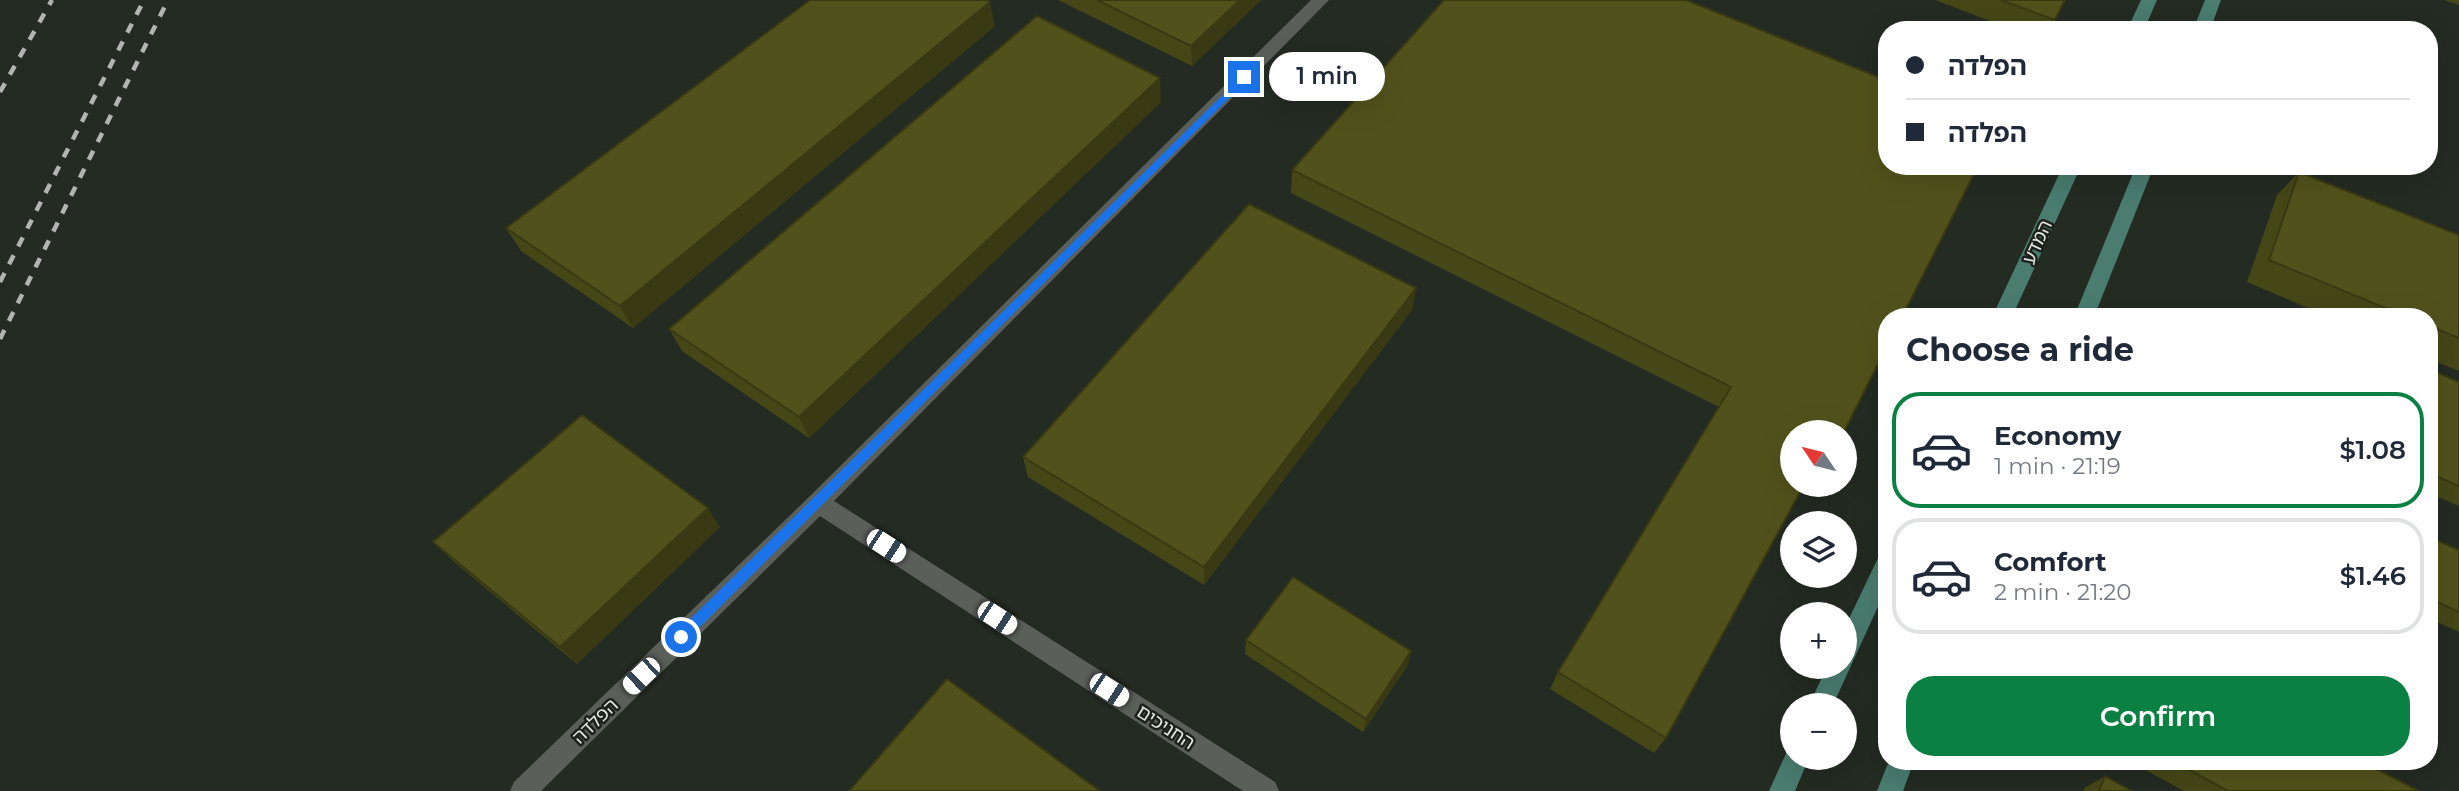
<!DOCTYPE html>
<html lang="en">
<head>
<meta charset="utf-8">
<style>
  :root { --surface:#fff; --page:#f6f6f7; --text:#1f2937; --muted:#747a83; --line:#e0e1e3; --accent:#0b8043 }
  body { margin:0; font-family:Montserrat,"Noto Sans Hebrew",sans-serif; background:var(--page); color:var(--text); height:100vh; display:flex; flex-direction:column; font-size:26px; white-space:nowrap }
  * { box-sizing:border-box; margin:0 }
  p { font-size:23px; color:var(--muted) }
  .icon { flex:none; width:38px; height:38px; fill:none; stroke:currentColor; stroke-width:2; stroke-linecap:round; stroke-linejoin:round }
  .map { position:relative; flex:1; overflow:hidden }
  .panel { position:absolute; left:1878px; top:308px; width:560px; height:462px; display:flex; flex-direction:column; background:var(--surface); border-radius:28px; box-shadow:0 7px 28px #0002 }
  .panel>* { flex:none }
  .guide { position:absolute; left:1878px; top:21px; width:560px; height:154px; border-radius:28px; box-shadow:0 7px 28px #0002; display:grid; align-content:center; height:154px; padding:0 28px; background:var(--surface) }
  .needle { width:46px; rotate:305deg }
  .buttons { position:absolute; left:1780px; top:420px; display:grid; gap:14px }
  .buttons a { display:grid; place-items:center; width:77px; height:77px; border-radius:50%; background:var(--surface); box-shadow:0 7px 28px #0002; font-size:35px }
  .end { position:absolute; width:32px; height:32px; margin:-16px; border:9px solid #1a73e8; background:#fff; box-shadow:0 0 0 4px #fff }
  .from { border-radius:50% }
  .bubble { position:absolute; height:49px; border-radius:24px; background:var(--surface); box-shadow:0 7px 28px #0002; font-size:23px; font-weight:600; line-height:49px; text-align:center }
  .car { position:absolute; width:21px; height:42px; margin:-21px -10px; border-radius:9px; box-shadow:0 0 5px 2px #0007; background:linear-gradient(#fff 24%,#345 0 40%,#fff 0 76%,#345 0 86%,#fff 0) }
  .guide b { display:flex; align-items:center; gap:24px; height:66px; font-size:26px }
  .guide b+b { border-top:2px solid var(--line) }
  .guide i { width:18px; height:18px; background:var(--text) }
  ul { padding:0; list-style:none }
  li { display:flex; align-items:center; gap:21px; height:116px; margin:0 14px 10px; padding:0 14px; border:4px solid var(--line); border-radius:28px }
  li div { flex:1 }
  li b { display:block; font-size:26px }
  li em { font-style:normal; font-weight:600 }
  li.selected { border-color:var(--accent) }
  li>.icon { width:63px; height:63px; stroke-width:1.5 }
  h2 { padding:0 28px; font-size:32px; line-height:84px }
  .button { display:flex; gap:14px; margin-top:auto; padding:14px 28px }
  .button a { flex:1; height:80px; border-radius:28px; background:var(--accent); color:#fff; font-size:28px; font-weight:600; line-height:80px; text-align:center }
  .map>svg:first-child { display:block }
</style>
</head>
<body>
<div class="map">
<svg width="2459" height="791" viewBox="0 0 2459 791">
  <rect width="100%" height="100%" fill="#1d211c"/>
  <!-- built -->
  <path fill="#232b22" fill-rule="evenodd" d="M 0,0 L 2459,0 L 2459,791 L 0,791 ZM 1886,30 L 2429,30 L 2429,166 L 1886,166 ZM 1886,317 L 2429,317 L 2429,761 L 1886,761 ZM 1792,432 L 1844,432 L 1844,485 L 1792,485 ZM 1792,523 L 1844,523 L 1844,576 L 1792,576 ZM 1792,614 L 1844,614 L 1844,667 L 1792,667 ZM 1792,705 L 1844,705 L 1844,758 L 1792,758 Z"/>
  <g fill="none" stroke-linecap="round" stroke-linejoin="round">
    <!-- street -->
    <path fill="#5b5f5a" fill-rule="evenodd" d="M 1311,0 L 1329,0 L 834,501 L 1275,782 L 1279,791 L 1243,791 L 820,516 L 541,791 L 510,791 L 514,782 L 810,496 Z"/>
    <!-- secondary -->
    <path fill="#4a7c70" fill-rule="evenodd" d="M 2141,0 L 2157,0 L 2144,30 L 2127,30 Z
      M 2205,0 L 2221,0 L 2210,30 L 2193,30 Z
      M 2063,166 L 2081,166 L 2012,317 L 1992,317 Z
      M 2136,166 L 2154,166 L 2094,317 L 2074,317 Z
      M 1886,555 L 1886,589 L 1833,705 L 1809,705 L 1827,667 L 1844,667 L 1844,629 L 1878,558 Z
      M 1792,748 L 1792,758 L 1809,758 L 1795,791 L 1769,791 L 1788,749 Z
      M 1889,761 L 1914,761 L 1903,791 L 1877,791 Z"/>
    <!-- rail -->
    <path stroke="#b1b4b0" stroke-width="4.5" stroke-dasharray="10 10" stroke-linecap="butt" d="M 0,92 L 52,0
      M 0,282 L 144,0
      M 0,339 L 168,0"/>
  </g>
  <!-- wall -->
  <path fill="#464717" d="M 1058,0 L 1261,0 L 1192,66 Z
    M 1444,0 L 1792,432 L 1666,738 L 1654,753 L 1550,689 L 1558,672 L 1719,407 L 1291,193 L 1292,170 Z
    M 1935,0 L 2065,0 L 2049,30 L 2014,30 Z
    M 2444,0 L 2459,0 L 2459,5 Z
    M 995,26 L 633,328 L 521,251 L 506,228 Z
    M 1161,102 L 809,438 L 682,351 L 669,329 Z
    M 2299,172 L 2459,235 L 2459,371 L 2429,359 L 2429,317 L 2329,317 L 2247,282 L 2277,195 Z
    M 1416,288 L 1412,310 L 1204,585 L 1028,477 L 1023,457 Z
    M 2429,369 L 2459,382 L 2459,506 L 2429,493 Z
    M 720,527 L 577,664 L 453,561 L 433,542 Z
    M 2429,537 L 2459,550 L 2459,632 L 2429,618 Z
    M 1246,640 L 1411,651 L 1408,665 L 1363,732 L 1245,654 Z
    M 2129,761 L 2361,761 L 2419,791 L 2184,791 Z
    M 2105,776 L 2132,791 L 2083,791 L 2085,788 Z"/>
  <!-- shaded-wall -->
  <path fill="#393913" d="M 1240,0 L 1261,0 L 1192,66 L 1191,46 Z
    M 990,2 L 995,26 L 633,328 L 620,306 Z
    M 1160,78 L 1161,102 L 809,438 L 799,417 Z
    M 1416,288 L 1412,310 L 1204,585 L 1204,567 Z
    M 708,508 L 720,527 L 577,664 L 560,647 Z
    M 1411,651 L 1408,665 L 1363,732 L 1366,719 Z"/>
  <!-- building -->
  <path fill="#51521b" stroke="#393913" stroke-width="2" d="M 810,0 L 987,0 L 990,2 L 620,306 L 506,228 Z
    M 1097,0 L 1240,0 L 1191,46 Z
    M 1444,0 L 1686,0 L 1886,80 L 1886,166 L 1978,166 L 1902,317 L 1886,317 L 1886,348 L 1844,432 L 1792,432 L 1792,485 L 1804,485 L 1666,738 L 1558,672 L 1731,387 L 1292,170 Z
    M 2001,0 L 2065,0 L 2055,20 Z
    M 1037,16 L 1160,78 L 799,417 L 669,329 Z
    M 2299,172 L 2459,235 L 2459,338 L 2429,326 L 2429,317 L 2407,317 L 2269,260 Z
    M 1249,204 L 1416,288 L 1204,567 L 1023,457 Z
    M 2429,369 L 2459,382 L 2459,486 L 2429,473 Z
    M 582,415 L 708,508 L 560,647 L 433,542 Z
    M 2429,537 L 2459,550 L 2459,612 L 2429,598 Z
    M 1293,577 L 1411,651 L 1366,719 L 1246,640 Z
    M 947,679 L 1100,791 L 849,791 Z
    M 2173,761 L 2361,761 L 2419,791 L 2228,791 Z
    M 2105,776 L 2132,791 L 2099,791 Z"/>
  <!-- route -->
  <path fill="#1a73e8" d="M 1244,74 L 1247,75 L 1247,80 L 685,642 L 676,642 L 676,633 Z"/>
  <g text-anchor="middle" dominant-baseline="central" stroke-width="5" stroke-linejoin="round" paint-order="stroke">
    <!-- street labels -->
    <g font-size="19" fill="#e3e6e3" stroke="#1d211c">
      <text transform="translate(2037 242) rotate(-65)">המדע</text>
      <text transform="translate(595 721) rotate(-44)">הפלדה</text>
      <text transform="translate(1166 727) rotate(33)">החניכים</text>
    </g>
  </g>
</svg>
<div class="buttons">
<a><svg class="needle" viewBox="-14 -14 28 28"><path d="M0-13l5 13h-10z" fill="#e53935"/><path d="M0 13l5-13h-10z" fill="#747a83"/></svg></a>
<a><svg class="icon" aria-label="layers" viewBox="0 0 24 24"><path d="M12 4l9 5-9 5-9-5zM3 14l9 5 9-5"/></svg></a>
<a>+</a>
<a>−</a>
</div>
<i class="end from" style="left:681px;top:637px"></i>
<i class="end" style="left:1244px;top:77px"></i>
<div class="bubble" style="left:1269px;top:52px;width:116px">1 min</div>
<i class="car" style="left:886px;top:546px;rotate:123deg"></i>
<i class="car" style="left:997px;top:618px;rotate:123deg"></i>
<i class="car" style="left:641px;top:676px;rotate:226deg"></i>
<i class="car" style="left:1109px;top:690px;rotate:123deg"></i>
<div class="guide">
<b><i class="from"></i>הפלדה</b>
<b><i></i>הפלדה</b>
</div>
<section class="panel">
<h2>Choose a ride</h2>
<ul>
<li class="selected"><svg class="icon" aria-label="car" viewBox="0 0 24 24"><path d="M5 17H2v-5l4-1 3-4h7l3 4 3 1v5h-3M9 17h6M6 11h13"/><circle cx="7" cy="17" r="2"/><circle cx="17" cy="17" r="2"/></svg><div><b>Economy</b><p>1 min · 21:19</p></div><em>$1.08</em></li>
<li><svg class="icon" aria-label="car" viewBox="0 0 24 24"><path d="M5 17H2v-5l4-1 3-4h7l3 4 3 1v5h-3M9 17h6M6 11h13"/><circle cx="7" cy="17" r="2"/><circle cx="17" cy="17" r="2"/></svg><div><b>Comfort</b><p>2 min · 21:20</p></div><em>$1.46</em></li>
</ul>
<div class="button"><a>Confirm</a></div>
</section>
</div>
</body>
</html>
